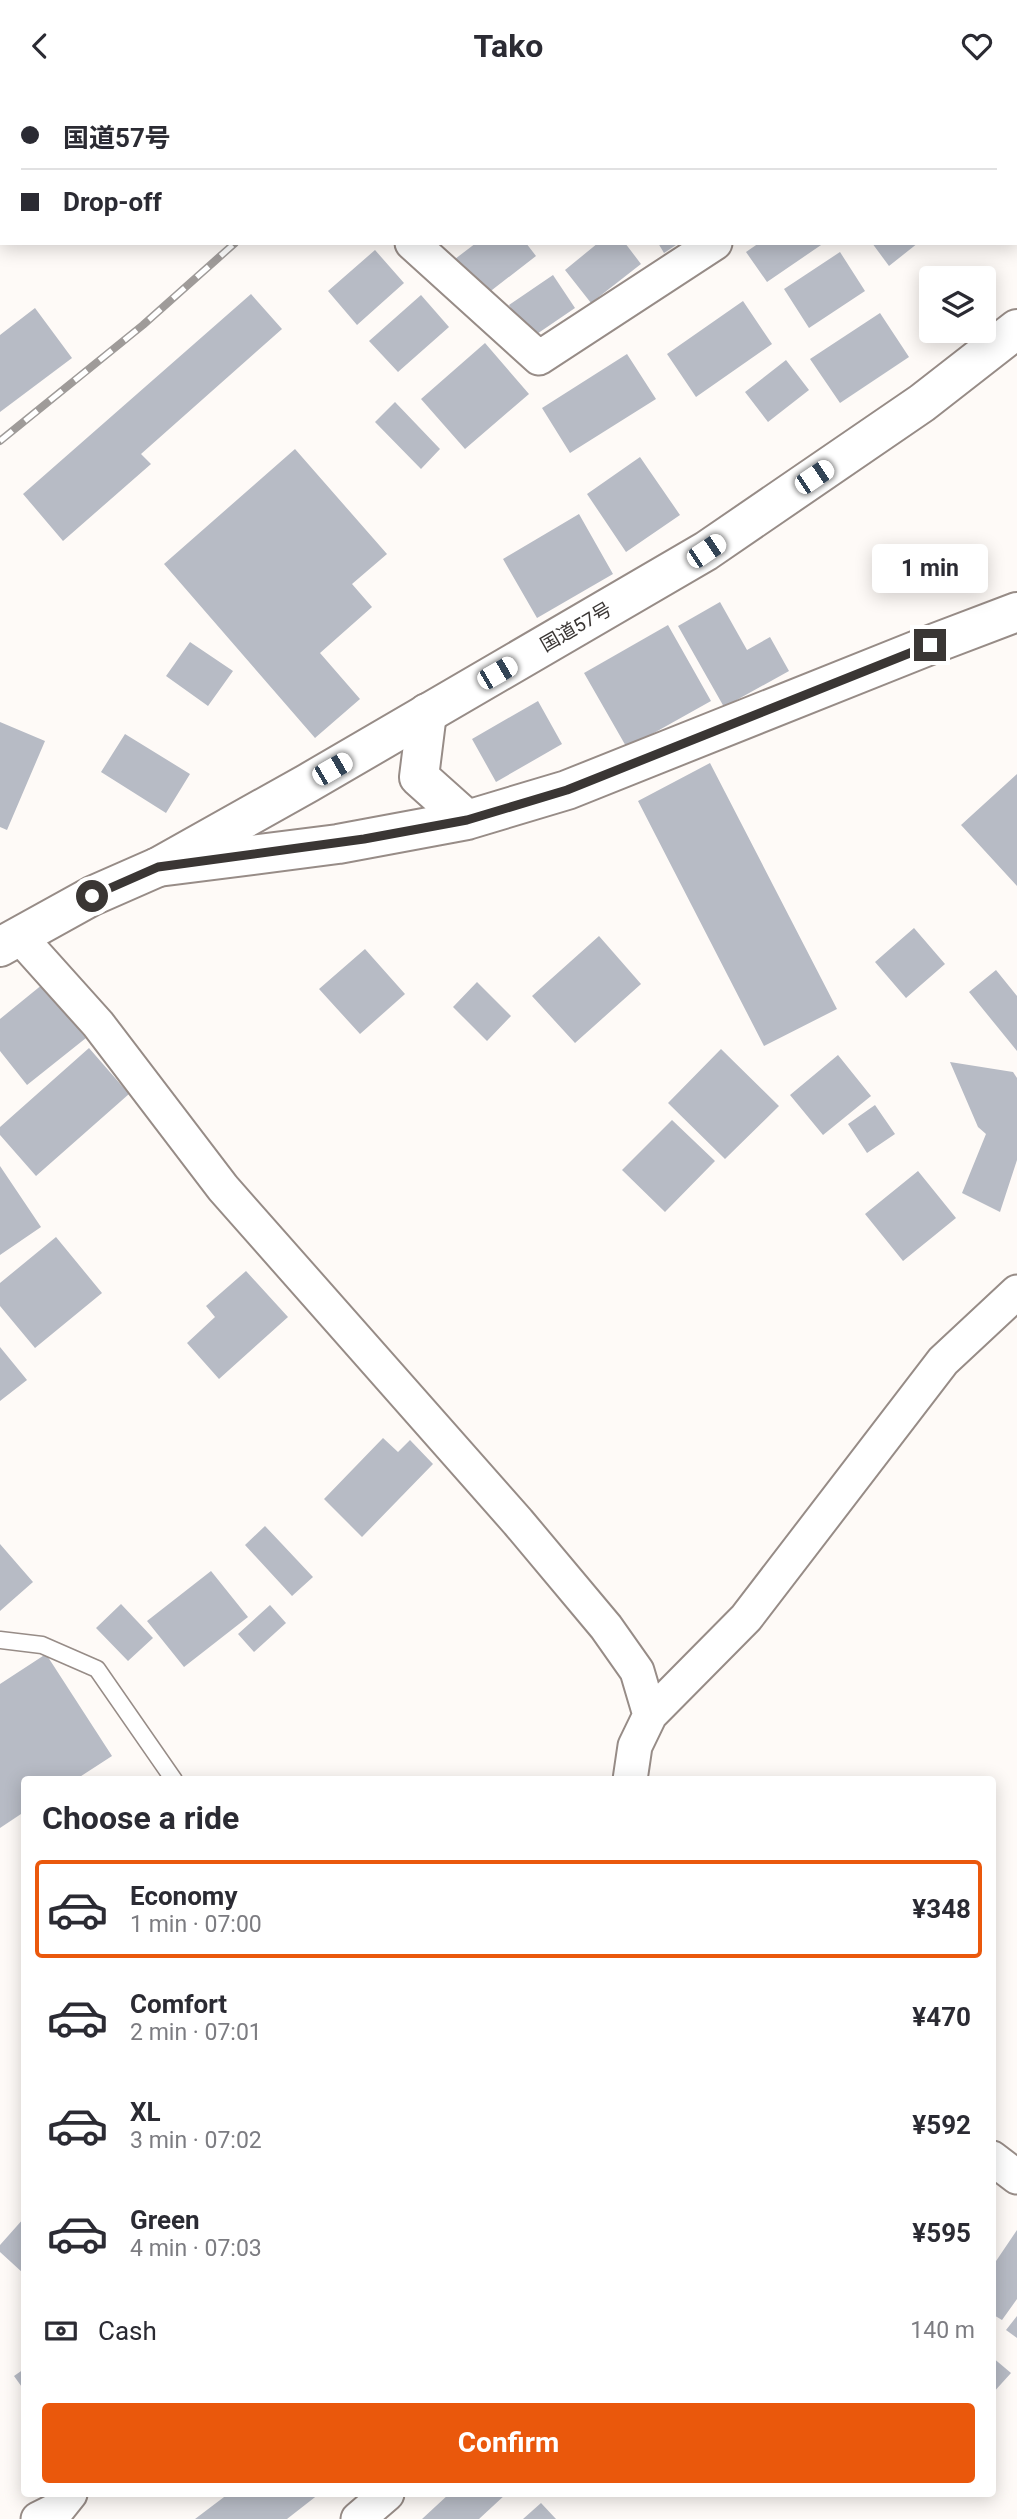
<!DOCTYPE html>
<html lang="en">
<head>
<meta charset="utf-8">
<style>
  :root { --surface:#fff; --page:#f2f2f3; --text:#2b2b33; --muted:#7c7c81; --line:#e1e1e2; --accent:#ea580c }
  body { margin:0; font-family:Roboto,"Noto Sans JP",sans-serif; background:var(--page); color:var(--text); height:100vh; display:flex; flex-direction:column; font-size:26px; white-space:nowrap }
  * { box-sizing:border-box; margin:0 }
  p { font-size:23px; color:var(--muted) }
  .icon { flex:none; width:38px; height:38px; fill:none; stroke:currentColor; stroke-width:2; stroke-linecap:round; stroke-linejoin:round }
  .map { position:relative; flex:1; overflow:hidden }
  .side { position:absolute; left:21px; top:1685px; width:975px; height:721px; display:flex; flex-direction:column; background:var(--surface); border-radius:7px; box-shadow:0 4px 18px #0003 }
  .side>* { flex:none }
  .banner { position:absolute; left:0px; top:0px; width:1018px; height:154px; box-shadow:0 4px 18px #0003; display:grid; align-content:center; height:154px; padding:0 21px; background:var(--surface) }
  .tools { position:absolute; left:919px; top:175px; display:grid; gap:14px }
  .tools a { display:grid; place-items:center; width:77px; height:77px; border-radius:7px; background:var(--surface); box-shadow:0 4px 18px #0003; font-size:35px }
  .end { position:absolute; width:32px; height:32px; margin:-16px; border:9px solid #3a3634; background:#fff; box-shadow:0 0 0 4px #fff }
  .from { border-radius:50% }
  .bubble { position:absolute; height:49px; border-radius:7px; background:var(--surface); box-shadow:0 4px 18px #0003; font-size:23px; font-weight:700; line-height:49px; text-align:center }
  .car { position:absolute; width:21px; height:42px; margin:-21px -10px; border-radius:9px; box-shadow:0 0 5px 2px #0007; background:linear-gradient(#fff 24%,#345 0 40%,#fff 0 76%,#345 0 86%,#fff 0) }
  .banner b { display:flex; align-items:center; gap:24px; height:66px; font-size:26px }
  .banner b+b { border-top:2px solid var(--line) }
  .banner i { width:18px; height:18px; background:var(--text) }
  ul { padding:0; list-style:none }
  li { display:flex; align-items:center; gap:21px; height:98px; margin:0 14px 10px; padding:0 7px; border:4px solid transparent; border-radius:7px }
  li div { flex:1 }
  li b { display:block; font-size:26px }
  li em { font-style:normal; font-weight:700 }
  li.selected { border-color:var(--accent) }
  li>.icon { width:63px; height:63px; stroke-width:1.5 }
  h2 { padding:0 21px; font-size:32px; line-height:84px }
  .pay { display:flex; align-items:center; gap:18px; height:77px; padding:0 21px; font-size:26px }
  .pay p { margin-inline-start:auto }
  .primary-button { display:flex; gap:14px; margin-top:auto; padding:14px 21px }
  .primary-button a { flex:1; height:80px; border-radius:7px; background:var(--accent); color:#fff; font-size:28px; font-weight:700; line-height:80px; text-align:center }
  header { display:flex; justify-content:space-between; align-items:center; height:91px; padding:0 21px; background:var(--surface); font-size:32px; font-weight:700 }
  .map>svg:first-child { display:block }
</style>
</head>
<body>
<header><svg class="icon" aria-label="back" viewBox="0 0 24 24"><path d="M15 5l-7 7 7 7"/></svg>Tako<svg class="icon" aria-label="heart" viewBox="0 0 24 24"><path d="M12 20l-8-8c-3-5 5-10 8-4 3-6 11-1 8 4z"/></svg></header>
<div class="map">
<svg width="1017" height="2428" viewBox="0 0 1017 2428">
  <rect width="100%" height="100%" fill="#fefaf7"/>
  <!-- building -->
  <path fill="#b7bbc5" d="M 476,152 L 526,152 L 536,165 L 483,206 L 455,168 Z
    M 598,152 L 625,152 L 641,173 L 591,212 L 565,179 Z
    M 658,152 L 679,152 L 664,162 Z
    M 759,152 L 824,152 L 767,191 L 746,161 Z
    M 872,152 L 918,152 L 889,175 Z
    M 375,159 L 404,192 L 357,234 L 328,200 Z
    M 840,161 L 865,200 L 809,237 L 784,198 Z
    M 553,184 L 575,217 L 531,247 L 509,214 Z
    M 251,203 L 282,238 L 141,363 L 151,373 L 63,450 L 23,403 Z
    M 421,204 L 449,236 L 398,281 L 369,250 Z
    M 743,210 L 772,253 L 696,306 L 667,263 Z
    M 35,217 L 72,267 L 0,321 L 0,244 Z
    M 880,222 L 909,266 L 840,312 L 810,268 Z
    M 485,252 L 529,303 L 465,358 L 421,308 Z
    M 627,263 L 656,308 L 570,362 L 542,317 Z
    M 786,269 L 809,299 L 768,331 L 745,301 Z
    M 395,311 L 440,358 L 421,378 L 375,331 Z
    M 295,358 L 387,463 L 352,493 L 372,516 L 320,562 L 360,608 L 315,647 L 164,473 Z
    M 640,366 L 680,424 L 626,461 L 587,403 Z
    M 579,423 L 613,483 L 537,527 L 503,468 Z
    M 720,511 L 747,559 L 770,546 L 789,580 L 724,616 L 678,535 Z
    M 668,534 L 711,610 L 627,657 L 584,582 Z
    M 190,551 L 233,580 L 208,615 L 166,585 Z
    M 538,610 L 562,653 L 496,691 L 472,648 Z
    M 0,631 L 45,650 L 7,739 L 0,736 Z
    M 125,643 L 190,683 L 166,722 L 101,681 Z
    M 710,672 L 837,918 L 764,955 L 638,710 Z
    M 1017,683 L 1017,795 L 961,734 Z
    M 914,837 L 945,873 L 906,907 L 875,871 Z
    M 599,845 L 641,893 L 575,952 L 532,905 Z
    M 365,858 L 405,903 L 360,943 L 319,898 Z
    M 996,879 L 1017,905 L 1017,960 L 969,901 Z
    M 477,891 L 511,925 L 487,950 L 453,916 Z
    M 43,893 L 86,947 L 27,994 L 0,960 L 0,928 Z
    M 89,957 L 129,1003 L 36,1085 L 0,1044 L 0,1036 Z
    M 721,958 L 779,1015 L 725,1068 L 668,1012 Z
    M 838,964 L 871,1005 L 823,1044 L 790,1004 Z
    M 950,971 L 1013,981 L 1017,987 L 1017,1069 L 1000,1121 L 962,1102 L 986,1043 L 978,1036 Z
    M 875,1014 L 895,1043 L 867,1062 L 848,1033 Z
    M 672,1029 L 715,1070 L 665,1121 L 622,1079 Z
    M 0,1075 L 41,1136 L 0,1164 Z
    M 918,1080 L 956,1127 L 903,1170 L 865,1123 Z
    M 56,1146 L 102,1202 L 35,1257 L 0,1215 L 0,1192 Z
    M 246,1180 L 288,1226 L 219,1288 L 187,1252 L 215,1226 L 206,1215 Z
    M 0,1256 L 27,1289 L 0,1310 Z
    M 383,1347 L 398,1361 L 410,1349 L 433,1373 L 362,1446 L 324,1408 Z
    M 265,1435 L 313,1486 L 292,1505 L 245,1454 Z
    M 0,1453 L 33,1491 L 0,1520 Z
    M 211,1480 L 248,1526 L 184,1576 L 147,1530 Z
    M 121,1513 L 153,1547 L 128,1570 L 96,1537 Z
    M 270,1514 L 286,1532 L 254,1561 L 238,1543 Z
    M 46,1563 L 112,1665 L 75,1689 L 24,1689 L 24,1721 L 0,1737 L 0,1593 Z
    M 24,2127 L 24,2180 L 23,2182 L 0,2161 L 0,2154 Z
    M 1017,2139 L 1017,2208 L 1002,2229 L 992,2223 L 992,2176 Z
    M 1017,2225 L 1017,2247 L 1006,2239 Z
    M 992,2266 L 1011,2282 L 992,2303 Z
    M 24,2278 L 24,2299 L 14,2285 Z
    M 228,2403 L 319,2403 L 287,2428 L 195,2428 Z
    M 449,2403 L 506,2403 L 479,2428 L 422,2428 Z
    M 541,2412 L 556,2428 L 523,2428 Z"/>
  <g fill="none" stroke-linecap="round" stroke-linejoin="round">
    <defs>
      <path id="service" d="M 0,1549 L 42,1554 L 97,1578 L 174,1689"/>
      <path id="minor" d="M 0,1 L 2,11
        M 946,2 L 949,0
        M 412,152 L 539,267 L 715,152
        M 19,845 L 98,933 L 223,1097 L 518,1431 L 606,1536 L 637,1580 L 650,1624 L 635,1655 L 630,1689
        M 650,1624 L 746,1527 L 943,1270 L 1017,1201
        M 992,2067 L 1017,2086
        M 38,2428 L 58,2418 L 70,2403
        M 358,2428 L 387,2403"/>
      <path id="tertiary" d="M 427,622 L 419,686 L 467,729
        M 158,776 L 338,753 L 467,729 L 567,699 L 930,554 L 1017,521"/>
      <path id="trunk" d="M 0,856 L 92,805 L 158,776 L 308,692 L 706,460 L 922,312 L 1017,238"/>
    </defs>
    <!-- service casing -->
    <use href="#service" stroke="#978c87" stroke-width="19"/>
    <!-- minor casing -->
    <use href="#minor" stroke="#978c87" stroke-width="37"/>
    <!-- tertiary casing -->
    <use href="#tertiary" stroke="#978c87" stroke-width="42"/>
    <!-- trunk casing -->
    <use href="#trunk" stroke="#978c87" stroke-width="42"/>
    <!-- service -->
    <use href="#service" stroke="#fff" stroke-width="16"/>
    <!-- minor -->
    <use href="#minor" stroke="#fff" stroke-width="33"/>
    <!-- tertiary -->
    <use href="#tertiary" stroke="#fff" stroke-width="38"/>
    <!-- trunk -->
    <use href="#trunk" stroke="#fff" stroke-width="38"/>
    <defs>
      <path id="rail" d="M 416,2 L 418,0
        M 0,350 L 143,234 L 235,152"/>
    </defs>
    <!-- rail casing -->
    <use href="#rail" stroke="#9f9b99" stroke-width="8"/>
    <!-- rail -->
    <use href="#rail" stroke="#fff" stroke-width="5" stroke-dasharray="16" stroke-linecap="butt"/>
  </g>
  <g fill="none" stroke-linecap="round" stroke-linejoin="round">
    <!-- route -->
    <path stroke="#3a3634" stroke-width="9" d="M 92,805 L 158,776 L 364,748 L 467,729 L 567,699 L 930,554"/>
  </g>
  <g text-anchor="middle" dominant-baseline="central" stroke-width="5" stroke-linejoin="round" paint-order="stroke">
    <!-- street labels -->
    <g font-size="19" fill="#3a3634" stroke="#fff">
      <text transform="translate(576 536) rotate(-30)">国道57号</text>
    </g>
  </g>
</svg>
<div class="tools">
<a><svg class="icon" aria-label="layers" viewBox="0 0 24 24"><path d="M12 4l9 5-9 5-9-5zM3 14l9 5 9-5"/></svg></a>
</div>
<i class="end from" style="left:92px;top:805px"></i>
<i class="end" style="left:930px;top:554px"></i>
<div class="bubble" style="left:872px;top:453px;width:116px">1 min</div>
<i class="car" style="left:814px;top:386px;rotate:56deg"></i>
<i class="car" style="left:706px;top:460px;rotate:56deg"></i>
<i class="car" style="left:497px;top:582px;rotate:60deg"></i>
<i class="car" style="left:332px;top:678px;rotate:60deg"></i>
<div class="banner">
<b><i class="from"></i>国道57号</b>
<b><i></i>Drop-off</b>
</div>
<section class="side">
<h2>Choose a ride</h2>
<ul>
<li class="selected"><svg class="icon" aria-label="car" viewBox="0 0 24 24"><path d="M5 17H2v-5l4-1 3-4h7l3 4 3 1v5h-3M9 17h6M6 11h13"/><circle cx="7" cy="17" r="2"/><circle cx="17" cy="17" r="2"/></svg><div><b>Economy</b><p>1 min · 07:00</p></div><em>¥348</em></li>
<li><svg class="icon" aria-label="car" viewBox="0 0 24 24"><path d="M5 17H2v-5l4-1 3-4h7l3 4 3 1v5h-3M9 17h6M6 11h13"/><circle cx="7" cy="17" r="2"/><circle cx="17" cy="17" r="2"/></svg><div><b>Comfort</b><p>2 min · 07:01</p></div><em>¥470</em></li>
<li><svg class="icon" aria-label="car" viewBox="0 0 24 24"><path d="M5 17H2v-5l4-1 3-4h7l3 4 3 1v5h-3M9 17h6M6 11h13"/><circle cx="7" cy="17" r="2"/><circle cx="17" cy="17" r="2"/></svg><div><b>XL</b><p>3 min · 07:02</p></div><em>¥592</em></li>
<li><svg class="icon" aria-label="car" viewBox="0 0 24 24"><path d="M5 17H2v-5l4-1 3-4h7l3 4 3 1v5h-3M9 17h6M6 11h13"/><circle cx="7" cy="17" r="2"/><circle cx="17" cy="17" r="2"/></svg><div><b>Green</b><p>4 min · 07:03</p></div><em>¥595</em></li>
</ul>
<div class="pay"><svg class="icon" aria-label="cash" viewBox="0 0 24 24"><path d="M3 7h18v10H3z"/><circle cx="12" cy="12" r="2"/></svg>Cash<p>140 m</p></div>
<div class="primary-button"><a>Confirm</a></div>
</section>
</div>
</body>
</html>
